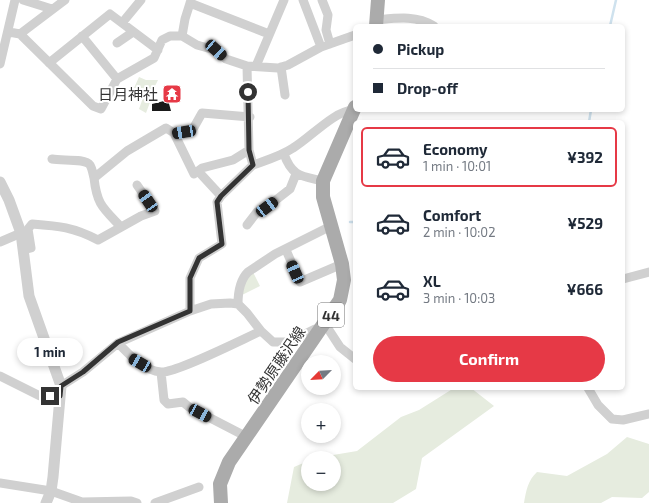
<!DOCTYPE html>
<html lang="en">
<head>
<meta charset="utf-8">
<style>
  :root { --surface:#fff; --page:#f2f2f3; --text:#1f2937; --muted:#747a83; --line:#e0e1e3; --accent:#e63946 }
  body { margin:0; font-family:"Exo 2","Noto Sans JP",sans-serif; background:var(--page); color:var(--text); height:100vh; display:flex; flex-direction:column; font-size:15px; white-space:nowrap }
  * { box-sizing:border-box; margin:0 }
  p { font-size:13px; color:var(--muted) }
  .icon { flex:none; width:22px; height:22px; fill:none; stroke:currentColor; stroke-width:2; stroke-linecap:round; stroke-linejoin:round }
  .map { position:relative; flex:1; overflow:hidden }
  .side { position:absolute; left:353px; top:120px; width:272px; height:270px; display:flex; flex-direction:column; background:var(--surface); border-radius:6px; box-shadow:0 2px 6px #0003 }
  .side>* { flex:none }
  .banner { position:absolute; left:353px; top:24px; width:272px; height:88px; border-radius:6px; box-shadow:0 2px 6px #0003; display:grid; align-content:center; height:88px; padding:0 20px; background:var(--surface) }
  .needle { width:26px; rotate:246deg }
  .tools { position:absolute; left:301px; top:355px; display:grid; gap:8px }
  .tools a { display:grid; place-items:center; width:40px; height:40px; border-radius:50%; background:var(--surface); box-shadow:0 2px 6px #0003; font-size:20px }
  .end { position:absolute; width:18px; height:18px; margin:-9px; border:5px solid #333; background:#fff; box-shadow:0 0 0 2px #fff }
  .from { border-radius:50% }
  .bubble { position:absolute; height:28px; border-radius:14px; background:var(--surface); box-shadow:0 2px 6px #0003; font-size:13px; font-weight:700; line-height:28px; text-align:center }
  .car { position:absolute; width:12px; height:24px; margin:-12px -6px; border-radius:5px; box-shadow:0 0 3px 1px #0007; background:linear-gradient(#222 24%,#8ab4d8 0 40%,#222 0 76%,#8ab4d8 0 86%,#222 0) }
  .banner b { display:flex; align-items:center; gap:14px; height:38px; font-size:15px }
  .banner b+b { border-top:1px solid var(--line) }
  .banner i { width:10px; height:10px; background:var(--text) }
  ul { padding:7px 0 0; list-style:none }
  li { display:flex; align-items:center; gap:12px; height:60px; margin:0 8px 6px; padding:0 12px; border:2px solid transparent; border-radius:6px }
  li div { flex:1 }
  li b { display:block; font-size:15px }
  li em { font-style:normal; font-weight:700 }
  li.active { border-color:var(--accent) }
  li>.icon { width:36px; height:36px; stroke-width:1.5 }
  .action { display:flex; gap:8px; margin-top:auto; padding:8px 20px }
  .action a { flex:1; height:46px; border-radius:24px; background:var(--accent); color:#fff; font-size:16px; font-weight:700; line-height:46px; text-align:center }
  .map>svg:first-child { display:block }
</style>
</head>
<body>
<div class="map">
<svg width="649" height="503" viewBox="0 0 649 503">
  <rect width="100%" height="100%" fill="#fff"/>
  <!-- green -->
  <path fill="#e6ecdf" d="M 139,77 L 146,80 L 158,80 L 153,90 L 149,93 L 148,96 L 152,97 L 146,113 L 139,109 L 144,95 L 134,88 Z
    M 253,272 L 260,286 L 242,295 L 245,276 Z
    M 454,388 L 471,388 L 494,406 L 422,458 L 416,489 L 393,503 L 287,503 L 294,467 L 308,461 L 308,484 L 334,484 L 334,458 L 315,458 L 357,451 L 401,417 L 419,410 Z
    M 627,437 L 649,444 L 649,492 L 642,498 L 612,497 L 601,503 L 524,503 C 526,491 528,480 537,472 L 567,476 L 607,454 Z"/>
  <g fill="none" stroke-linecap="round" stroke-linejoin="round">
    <!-- stream -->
    <path stroke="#cfe2ee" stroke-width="2.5" d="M 610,26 L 616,0
      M 589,122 L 591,110
      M 350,222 L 355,222"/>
  </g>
  <!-- building -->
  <path fill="#1a1a1a" d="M 168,100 L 171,111 L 152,111 L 152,104 Z"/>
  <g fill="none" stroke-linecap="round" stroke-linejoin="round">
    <!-- minor -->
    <path stroke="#d0d0d0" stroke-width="9" d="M 23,0 L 52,9
      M 303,0 L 321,47
      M 322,0 L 328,15 L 326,30 L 330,44
      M 190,3 L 269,34
      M 377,20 C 397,18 416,15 434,26
      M 122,23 L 141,0
      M 9,32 L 20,34 L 93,106 L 101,109 L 117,79 L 154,58 L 162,40 L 170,36 L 182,36 L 197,45 L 215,50 L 226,59 L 247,66 L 278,68 L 288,65 L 321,47 L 355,35
      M 20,34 L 65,0
      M 82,36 L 117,79
      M 182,36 L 185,19 L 191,0
      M 117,43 L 133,32
      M 49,63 L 110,14 L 158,50
      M 0,64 L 15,0
      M 256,66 L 284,0
      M 281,67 L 285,95
      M 249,150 L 233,160 L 202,168 L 194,174 L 174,133 L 193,129 L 202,113 L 250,117
      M 284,154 C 292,177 302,176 323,181
      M 52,159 C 62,161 85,158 90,165 C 92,168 93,174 94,178
      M 253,165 C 267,160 281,156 293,148 C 310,138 334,111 353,110
      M 198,171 L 221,196
      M 247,225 L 257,212 L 267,207 L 290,189 L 296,174
      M 121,227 C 103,208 97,205 94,178 L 127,151 L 166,128 L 174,133
      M 0,242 L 21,233
      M 23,250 L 31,248 L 28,229 L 32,224 C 59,226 73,227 98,240 L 141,216 L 155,211 L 137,185
      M 286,250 L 300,282 L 342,264
      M 623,279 L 649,272
      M 238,304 L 247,313 L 261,331 L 273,342 L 289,342 L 315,329 L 320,331
      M 190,311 L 190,278 L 199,258 L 222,244 L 217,202 L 221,196 L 253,165 L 249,150 L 247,66
      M 325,324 L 340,347 L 355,359
      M 118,343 C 130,355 142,370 161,372 C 176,373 243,339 261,331
      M 161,372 L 164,400 L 168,404 L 183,402 L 189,407 L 247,437
      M 0,376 L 40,396 L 60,396
      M 61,386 L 83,372 L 118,343 L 190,311 L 211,304 L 230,303 L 238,304 C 238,294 240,280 248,272 L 275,254 L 331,226
      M 588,388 L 598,405 L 612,419 L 623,420 L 649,414
      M 0,483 L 51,491 L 82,502 L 131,501 L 137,503
      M 155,503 L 199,487"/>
    <!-- tertiary -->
    <path stroke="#d0d0d0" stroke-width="11" d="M 0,182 L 9,200 L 21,233 L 29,296 L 61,386 L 53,477 L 51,491 L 46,503"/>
    <!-- primary -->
    <path stroke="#ababab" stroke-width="14" d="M 376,26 L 378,0
      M 221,503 L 220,484 L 229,462 L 340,300 L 344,280 L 342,264 L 323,197 L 323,181 L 355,107"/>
  </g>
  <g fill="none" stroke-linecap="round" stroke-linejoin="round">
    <!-- route -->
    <path stroke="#333" stroke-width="5" d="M 50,396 L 60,396 L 61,386 L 83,372 L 118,342 L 190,311 L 190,278 L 199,258 L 222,244 L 217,202 L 221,196 L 253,165 L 249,150 L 248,92"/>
  </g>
  <!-- icons -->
  <defs>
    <symbol id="temple-square" viewBox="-11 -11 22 22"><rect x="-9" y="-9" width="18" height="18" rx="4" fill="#e63946" stroke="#fff"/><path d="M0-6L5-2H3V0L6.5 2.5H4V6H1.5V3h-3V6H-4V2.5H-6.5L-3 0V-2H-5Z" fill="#fff"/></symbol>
  </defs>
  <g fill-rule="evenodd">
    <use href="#temple-square" x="161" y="83" width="22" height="22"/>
  </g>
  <g text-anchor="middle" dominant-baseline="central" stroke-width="4" stroke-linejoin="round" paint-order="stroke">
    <!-- shield labels -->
    <rect fill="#fff" stroke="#707070" stroke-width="1" x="318" y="303" width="26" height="24" rx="3"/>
    <g font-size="14" font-weight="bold" fill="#333">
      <text x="331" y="315">44</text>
    </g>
    <!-- poi labels -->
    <g font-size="15" fill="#333" stroke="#fff" text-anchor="end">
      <text x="158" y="94">日月神社</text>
    </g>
    <!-- street labels -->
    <g font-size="15" fill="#333" stroke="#fff">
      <text transform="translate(276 365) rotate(-56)">伊勢原藤沢線</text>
    </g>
  </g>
</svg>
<div class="tools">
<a><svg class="needle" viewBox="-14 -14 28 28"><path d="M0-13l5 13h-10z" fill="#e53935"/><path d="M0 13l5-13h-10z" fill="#747a83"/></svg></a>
<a>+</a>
<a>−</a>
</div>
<i class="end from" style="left:248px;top:92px"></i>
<i class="end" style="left:50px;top:396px"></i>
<div class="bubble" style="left:17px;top:338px;width:66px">1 min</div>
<i class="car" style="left:216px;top:50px;rotate:132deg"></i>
<i class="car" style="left:184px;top:132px;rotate:261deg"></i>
<i class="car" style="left:148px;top:201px;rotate:326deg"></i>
<i class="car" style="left:267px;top:207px;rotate:53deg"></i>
<i class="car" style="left:295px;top:272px;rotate:336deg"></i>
<i class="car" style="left:140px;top:363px;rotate:300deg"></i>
<i class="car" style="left:200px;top:413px;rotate:118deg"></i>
<div class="banner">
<b><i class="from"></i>Pickup</b>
<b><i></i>Drop-off</b>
</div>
<section class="side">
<ul>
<li class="active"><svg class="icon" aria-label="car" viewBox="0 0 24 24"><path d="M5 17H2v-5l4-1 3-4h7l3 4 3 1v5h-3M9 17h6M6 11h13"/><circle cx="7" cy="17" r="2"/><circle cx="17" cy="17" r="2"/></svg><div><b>Economy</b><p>1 min · 10:01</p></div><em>¥392</em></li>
<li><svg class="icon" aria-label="car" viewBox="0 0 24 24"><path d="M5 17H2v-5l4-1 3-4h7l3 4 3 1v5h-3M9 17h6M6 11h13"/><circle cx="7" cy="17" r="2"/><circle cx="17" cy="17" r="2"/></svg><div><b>Comfort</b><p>2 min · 10:02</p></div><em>¥529</em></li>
<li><svg class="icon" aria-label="car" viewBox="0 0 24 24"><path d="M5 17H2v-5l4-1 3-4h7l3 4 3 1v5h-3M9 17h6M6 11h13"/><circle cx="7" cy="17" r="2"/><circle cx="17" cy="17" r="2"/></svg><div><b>XL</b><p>3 min · 10:03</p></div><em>¥666</em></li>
</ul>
<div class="action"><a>Confirm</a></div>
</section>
</div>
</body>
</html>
